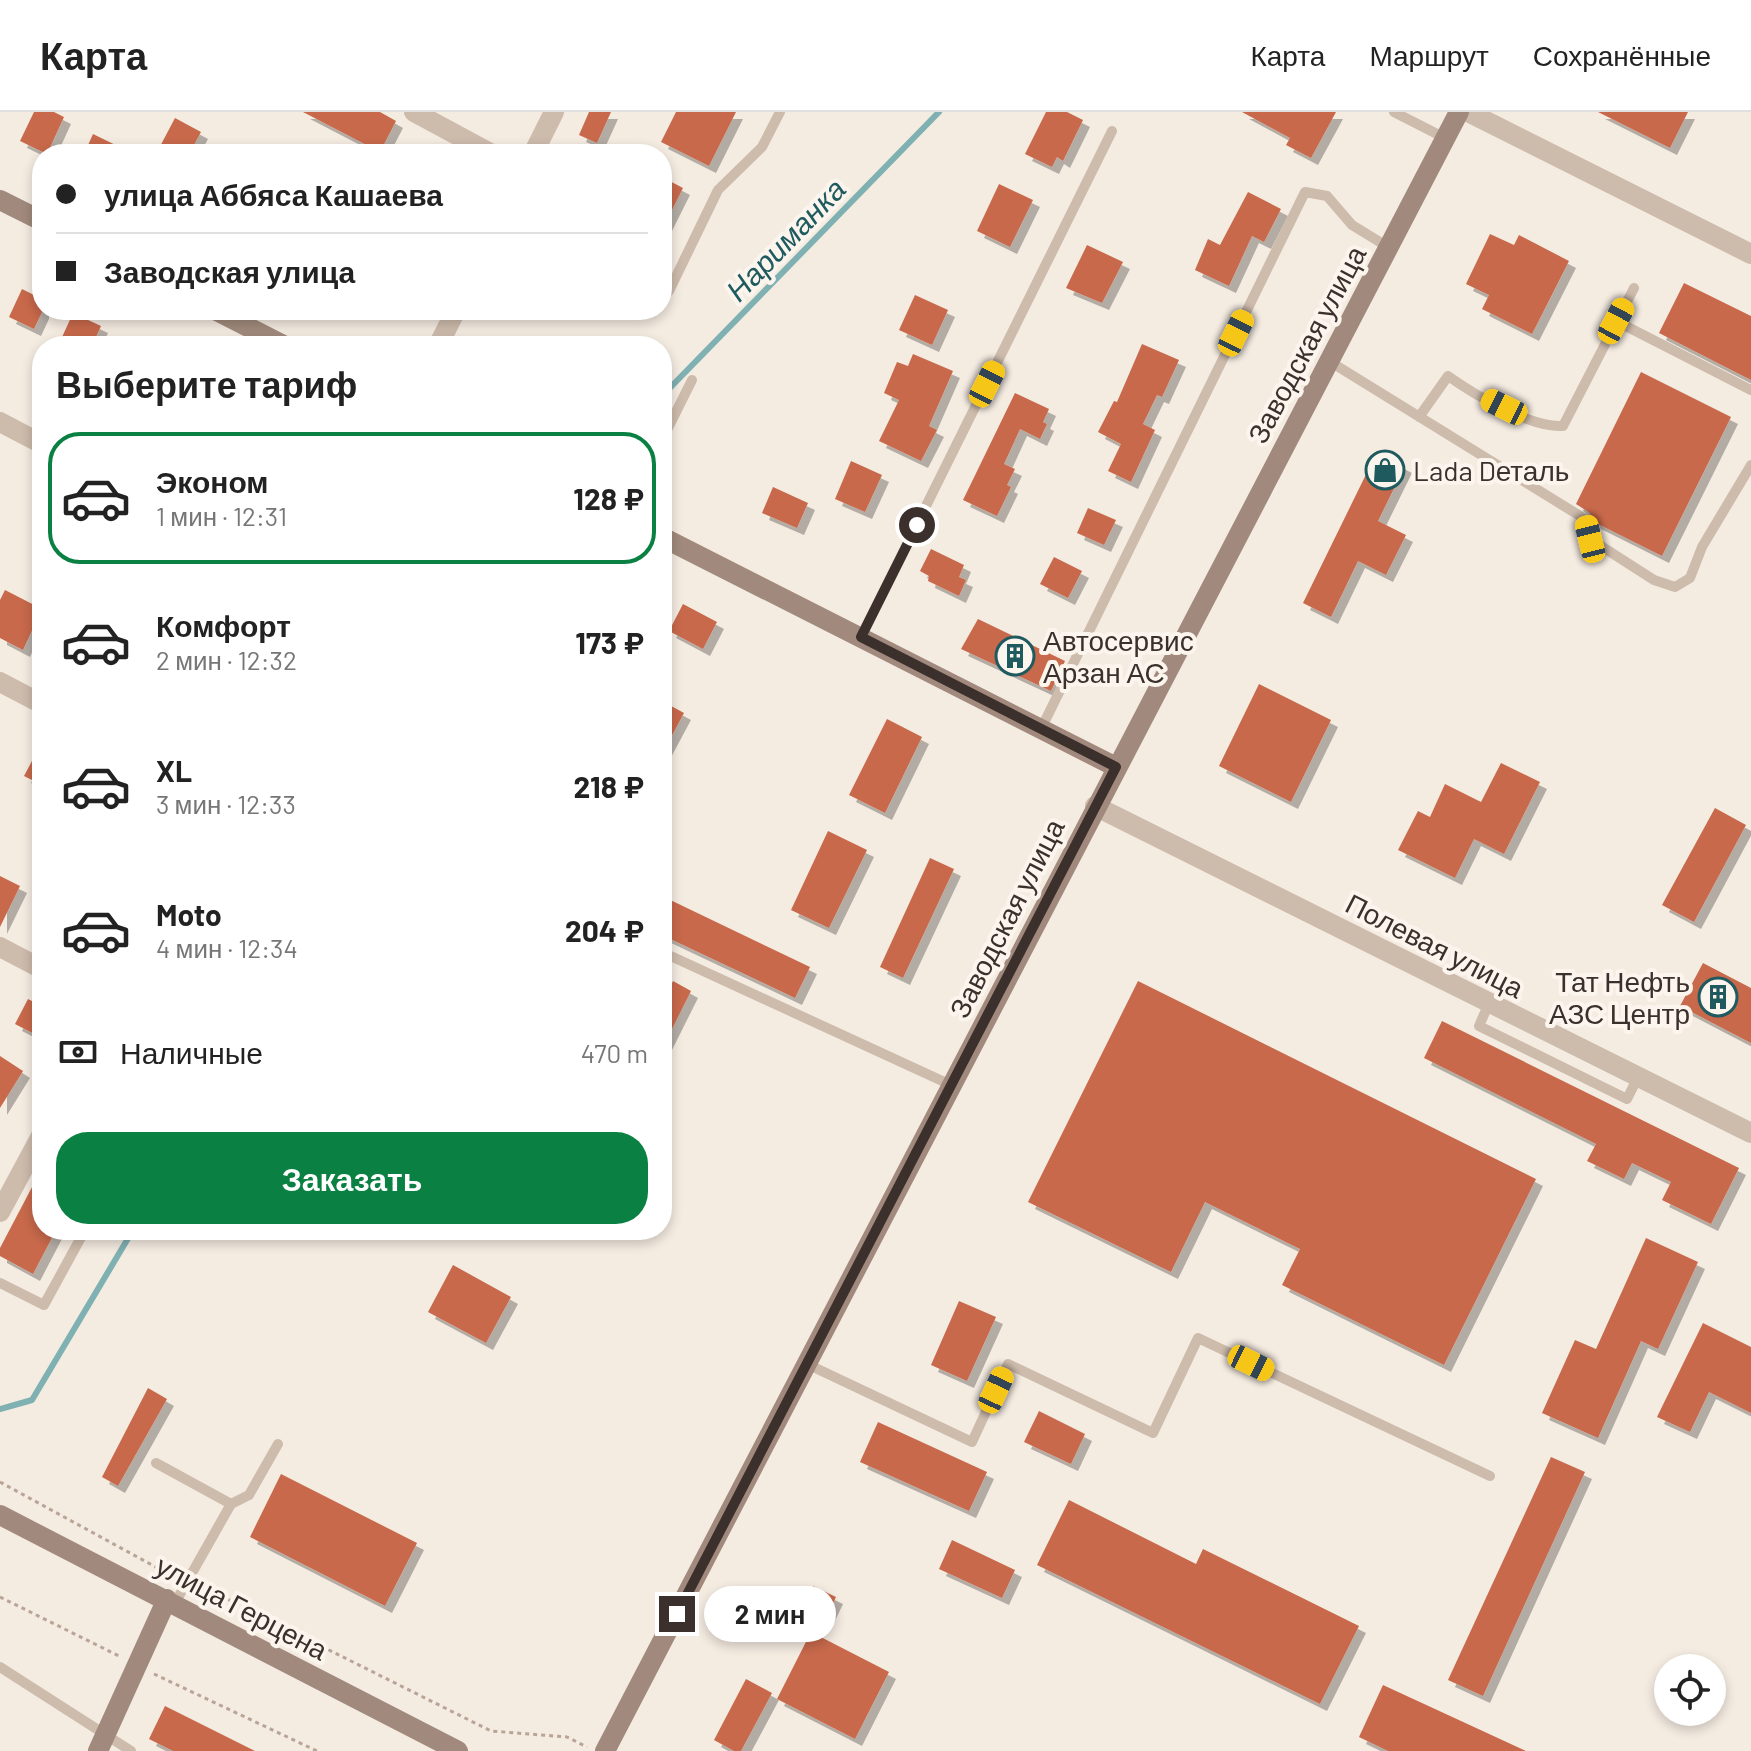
<!DOCTYPE html>
<html lang="ru">
<head>
<meta charset="utf-8">
<style>
  :root { --surface:#fff; --page:#f6f6f6; --text:#222; --muted:#767676; --line:#e0e0e0; --accent:#0b8043 }
  body { margin:0; font-family:Barlow,sans-serif; background:var(--page); color:var(--text); height:100vh; display:flex; flex-direction:column; font-size:30px; white-space:nowrap }
  * { box-sizing:border-box; margin:0 }
  p { font-size:26px; color:var(--muted) }
  .icon { flex:none; width:44px; height:44px; fill:none; stroke:currentColor; stroke-width:2; stroke-linecap:round; stroke-linejoin:round }
  .map { position:relative; flex:1; overflow:hidden }
  .panel { position:absolute; left:32px; top:224px; width:640px; height:904px; display:flex; flex-direction:column; background:var(--surface); border-radius:32px; box-shadow:0 4px 12px #0003 }
  .panel>* { flex:none }
  .hud { position:absolute; left:32px; top:32px; width:640px; height:176px; border-radius:32px; box-shadow:0 4px 12px #0003; display:grid; align-content:center; height:176px; padding:0 24px; background:var(--surface) }
  .controls { position:absolute; left:1654px; top:1542px; display:grid; gap:16px }
  .controls a { display:grid; place-items:center; width:72px; height:72px; border-radius:50%; background:var(--surface); box-shadow:0 4px 12px #0003; font-size:40px }
  .end { position:absolute; width:36px; height:36px; margin:-18px; border:10px solid #3b302b; background:#fff; box-shadow:0 0 0 4px #fff }
  .from { border-radius:50% }
  .bubble { position:absolute; height:56px; border-radius:28px; background:var(--surface); box-shadow:0 4px 12px #0003; font-size:26px; font-weight:700; line-height:56px; text-align:center }
  .car { position:absolute; width:24px; height:48px; margin:-24px -12px; border-radius:10px; box-shadow:0 0 6px 2px #0007; background:linear-gradient(#f5c518 24%,#345 0 40%,#f5c518 0 76%,#345 0 86%,#f5c518 0) }
  .hud b { display:flex; align-items:center; gap:28px; height:76px; font-size:30px }
  .hud b+b { border-top:2px solid var(--line) }
  .hud i { width:20px; height:20px; background:var(--text) }
  ul { padding:0; list-style:none }
  li { display:flex; align-items:center; gap:24px; height:132px; margin:0 16px 12px; padding:0 8px; border:4px solid transparent; border-radius:32px }
  li div { flex:1 }
  li b { display:block; font-size:30px }
  li em { font-style:normal; font-weight:700 }
  li.active { border-color:var(--accent) }
  li>.icon { width:72px; height:72px; stroke-width:1.5 }
  h2 { padding:0 24px; font-size:36px; line-height:96px }
  .pay { display:flex; align-items:center; gap:20px; height:88px; padding:0 24px; font-size:30px }
  .pay p { margin-inline-start:auto }
  .button { display:flex; gap:16px; margin-top:auto; padding:16px 24px }
  .button a { flex:1; height:92px; border-radius:32px; background:var(--accent); color:#fff; font-size:32px; font-weight:700; line-height:92px; text-align:center }
  header { display:flex; align-items:center; gap:48px; box-sizing:border-box; height:112px; padding:0 40px; background:var(--surface); border-bottom:2px solid var(--line) }
  header strong { font-size:38px }
  nav { display:flex; gap:44px; margin-inline-start:auto; font-size:28px }
  .map>svg:first-child { display:block }
</style>
</head>
<body>
<header>
<strong>Карта</strong>
<nav><a>Карта</a><a>Маршрут</a><a>Сохранённые</a></nav>
</header>
<div class="map">
<svg width="1751" height="1639" viewBox="0 0 1751 1639">
  <defs>
    <filter id="shadow"><feDropShadow dx="7" dy="7" stdDeviation="0" flood-color="#0004"/></filter>
  </defs>
  <rect width="100%" height="100%" fill="#f4ebe1"/>
  <g fill="none" stroke-linecap="round" stroke-linejoin="round">
    <!-- stream -->
    <path stroke="#7fb0b2" stroke-width="6" d="M 662,284 L 939,0
      M 0,1297 L 32,1288 L 133,1118"/>
  </g>
  <!-- building -->
  <path fill="#c8694b" filter="url(#shadow)" d="M 34,0 L 54,0 L 64,5 L 47,42 L 20,29 Z
    M 303,0 L 380,0 L 396,9 L 380,40 Z
    M 589,0 L 611,0 L 597,31 L 579,23 Z
    M 676,0 L 736,0 L 709,54 L 661,30 Z
    M 1046,0 L 1067,0 L 1083,8 L 1063,49 L 1057,45 L 1052,55 L 1025,42 Z
    M 1242,0 L 1336,0 L 1311,46 L 1286,33 L 1290,26 Z
    M 1598,0 L 1688,0 L 1670,36 Z
    M 175,6 L 201,20 L 189,42 L 156,42 Z
    M 93,22 L 134,42 L 84,42 Z
    M 662,65 L 683,76 L 662,118 Z
    M 999,72 L 1033,88 L 1010,135 L 977,119 Z
    M 1248,80 L 1281,97 L 1264,130 L 1252,124 L 1229,174 L 1195,158 L 1208,127 L 1220,133 Z
    M 1490,122 L 1514,133 L 1519,123 L 1569,149 L 1532,222 L 1482,197 L 1489,183 L 1466,172 Z
    M 1087,133 L 1123,150 L 1102,191 L 1066,176 Z
    M 1684,171 L 1751,204 L 1751,268 L 1659,221 Z
    M 22,177 L 42,187 L 42,200 L 34,217 L 9,205 Z
    M 915,183 L 948,198 L 932,233 L 899,218 Z
    M 73,201 L 101,214 L 92,234 L 58,234 Z
    M 1142,232 L 1179,248 L 1162,285 L 1157,283 L 1143,312 L 1155,318 L 1131,370 L 1108,359 L 1121,332 L 1098,320 L 1114,289 L 1117,290 Z
    M 913,242 L 953,259 L 929,314 L 937,318 L 921,349 L 879,329 L 899,288 L 884,281 L 897,250 L 908,254 Z
    M 1641,260 L 1731,305 L 1662,444 L 1594,410 L 1590,401 L 1576,392 Z
    M 1015,281 L 1049,297 L 1043,310 L 1047,312 L 1040,327 L 1020,317 L 1004,352 L 1015,357 L 1007,373 L 1011,375 L 997,404 L 963,388 Z
    M 1377,340 L 1405,354 L 1378,409 L 1406,423 L 1386,463 L 1358,449 L 1331,505 L 1303,491 Z
    M 851,349 L 882,363 L 865,400 L 835,387 Z
    M 773,375 L 808,391 L 797,416 L 762,401 Z
    M 1088,396 L 1116,408 L 1104,433 L 1077,421 Z
    M 931,437 L 964,453 L 959,465 L 966,468 L 959,484 L 928,469 L 929,464 L 920,459 Z
    M 1054,445 L 1082,459 L 1068,486 L 1040,472 Z
    M 5,478 L 42,497 L 23,538 L 0,526 L 0,488 Z
    M 683,492 L 717,510 L 703,537 L 669,519 Z
    M 978,507 L 1065,549 L 1051,579 L 961,537 Z
    M 1259,572 L 1331,608 L 1291,690 L 1219,654 Z
    M 662,589 L 684,601 L 662,642 Z
    M 887,607 L 922,625 L 885,701 L 849,683 Z
    M 42,630 L 42,673 L 24,664 Z
    M 1501,651 L 1540,670 L 1504,742 L 1474,727 L 1455,766 L 1398,738 L 1418,699 L 1430,705 L 1445,672 L 1481,690 Z
    M 1715,696 L 1746,713 L 1694,810 L 1662,793 Z
    M 828,719 L 867,738 L 829,816 L 791,798 Z
    M 930,746 L 954,757 L 903,866 L 880,855 Z
    M 0,764 L 20,774 L 0,815 Z
    M 662,784 L 810,855 L 795,886 L 662,823 Z
    M 1703,851 L 1751,876 L 1751,931 L 1680,894 Z
    M 673,869 L 691,879 L 662,937 L 662,892 Z
    M 1138,869 L 1536,1067 L 1444,1253 L 1282,1173 L 1300,1137 L 1205,1090 L 1171,1160 L 1028,1090 Z
    M 28,887 L 42,894 L 42,926 L 15,912 Z
    M 1442,909 L 1739,1056 L 1711,1112 L 1662,1088 L 1671,1070 L 1632,1051 L 1624,1067 L 1587,1049 L 1596,1032 L 1424,946 Z
    M 0,944 L 23,959 L 0,996 Z
    M 42,1056 L 42,1118 L 56,1118 L 33,1162 L 0,1144 L 0,1136 Z
    M 1646,1126 L 1698,1150 L 1658,1237 L 1641,1229 L 1598,1326 L 1542,1301 L 1575,1228 L 1596,1237 Z
    M 453,1153 L 511,1185 L 486,1231 L 428,1200 Z
    M 959,1189 L 996,1205 L 967,1269 L 931,1253 Z
    M 1703,1211 L 1751,1235 L 1751,1301 L 1709,1280 L 1690,1320 L 1657,1305 Z
    M 148,1276 L 167,1287 L 118,1374 L 102,1365 Z
    M 1039,1299 L 1085,1322 L 1071,1352 L 1024,1330 Z
    M 878,1310 L 987,1360 L 969,1399 L 860,1350 Z
    M 1551,1345 L 1585,1360 L 1483,1584 L 1448,1568 Z
    M 281,1362 L 417,1431 L 385,1494 L 250,1425 Z
    M 1069,1388 L 1196,1452 L 1203,1437 L 1359,1514 L 1320,1592 L 1037,1453 Z
    M 952,1428 L 1015,1458 L 1002,1486 L 939,1457 Z
    M 813,1474 L 836,1485 L 827,1504 L 804,1494 Z
    M 811,1520 L 889,1560 L 855,1627 L 777,1587 Z
    M 746,1567 L 772,1581 L 741,1639 L 734,1639 L 714,1628 Z
    M 1383,1573 L 1526,1639 L 1388,1639 L 1359,1625 Z
    M 165,1594 L 255,1639 L 173,1639 L 149,1627 Z"/>
  <g fill="none" stroke-linecap="round" stroke-linejoin="round">
    <!-- path -->
    <path stroke="#b9a596" stroke-width="3" stroke-dasharray="4 4" stroke-linecap="butt" d="M 0,1370 L 174,1465
      M 198,1478 L 219,1483 L 491,1619 L 567,1625 L 587,1635
      M 0,1485 L 119,1544
      M 154,1562 L 317,1639"/>
    <!-- lane -->
    <path stroke="#cdbbac" stroke-width="10" d="M 1394,0 L 1445,26
      M 669,179 L 718,78 L 762,35 L 780,0
      M 1616,209 L 1751,278
      M 1329,249 L 1585,407 L 1590,427 L 1654,468 L 1675,475 L 1690,466 L 1702,435 L 1751,353
      M 1419,305 L 1448,264 C 1475,283 1530,316 1563,314 L 1634,176
      M 662,328 L 692,268
      M 861,525 L 1112,19
      M 1041,617 L 1305,80 L 1327,84 L 1352,113 L 1388,135
      M 662,840 L 951,973
      M 1489,891 L 1479,914 L 1627,987 L 1638,965
      M 0,1171 L 44,1193 L 85,1118
      M 807,1252 L 972,1330 L 1008,1252 L 1153,1321 L 1198,1226 L 1490,1364
      M 156,1351 L 231,1392
      M 175,1491 L 231,1392 L 249,1383 L 278,1332
      M 0,1555 L 131,1639"/>
    <!-- street -->
    <path stroke="#cdbbac" stroke-width="20" d="M 414,0 L 492,42
      M 1468,0 L 1751,142
      M 533,42 L 554,0
      M 438,234 L 456,198
      M 0,310 L 42,332
      M 0,570 L 42,592
      M 1095,694 L 1751,1021
      M 0,835 L 42,857
      M 0,1100 L 42,1022"/>
    <!-- secondary -->
    <path stroke="#a18a7d" stroke-width="20" d="M 0,88 L 42,109
      M 215,198 L 285,234
      M 662,425 L 1116,655
      M 0,1403 L 458,1639
      M 98,1639 L 167,1487
      M 605,1639 L 1459,0"/>
  </g>
  <g fill="none" stroke-linecap="round" stroke-linejoin="round">
    <!-- route -->
    <path stroke="#3b302b" stroke-width="10" d="M 677,1502 L 1116,655 L 861,525 L 917,413"/>
  </g>
  <!-- icons -->
  <defs>
    <symbol id="shop-ring" viewBox="-11 -11 22 22"><circle r="9.5" fill="#fbf5ee" stroke="#1f5a5e" stroke-width="1.5"/><path d="M-5-2.5h2.3a2.7 3.5 0 0 1 5.4 0H5L5.5 6h-11ZM-1.5-2.5h3a1.5 2.3 0 0 0-3 0Z" fill="#1f5a5e"/></symbol>
    <symbol id="building-ring" viewBox="-11 -11 22 22"><circle r="9.5" fill="#fbf5ee" stroke="#1f5a5e" stroke-width="1.5"/><path d="M-4-6H4V6H1V3H-1V6H-4ZM-2.5-4.3h1.7v1.8h-1.7ZM.8-4.3h1.7v1.8H.8ZM-2.5-1h1.7V.8h-1.7ZM.8-1h1.7V.8H.8Z" fill="#1f5a5e"/></symbol>
  </defs>
  <g fill-rule="evenodd">
    <use href="#shop-ring" x="1363" y="336" width="44" height="44"/>
    <use href="#building-ring" x="993" y="522" width="44" height="44"/>
    <use href="#building-ring" x="1696" y="863" width="44" height="44"/>
  </g>
  <g text-anchor="middle" dominant-baseline="central" stroke-width="8" stroke-linejoin="round" paint-order="stroke">
    <!-- street labels -->
    <g font-size="28" fill="#3b302b" stroke="#fbf5ee">
      <text transform="translate(1306 232) rotate(-62)">Заводская улица</text>
      <text transform="translate(1006 806) rotate(-63)">Заводская улица</text>
      <text transform="translate(1435 833) rotate(27)">Полевая улица</text>
      <text transform="translate(242 1495) rotate(28)">улица Герцена</text>
    </g>
    <!-- poi labels -->
    <g font-size="28" fill="#3b302b" stroke="#fbf5ee" text-anchor="start">
      <text x="1413" y="358">Lada Dеталь</text>
      <text x="1043" y="528">Автосервис<tspan x="1043" dy="32">Арзан АС</tspan></text>
      <text x="1690" y="869" text-anchor="end">Тат Нефть<tspan x="1690" dy="32">АЗС Центр</tspan></text>
    </g>
    <!-- water labels -->
    <g font-size="30" font-style="italic" fill="#1f5a5e" stroke="#fbf5ee">
      <text transform="translate(785 127) rotate(-46)">Нариманка</text>
    </g>
  </g>
</svg>
<div class="controls">
<a><svg class="icon" aria-label="locate" viewBox="0 0 24 24"><circle cx="12" cy="12" r="6"/><path d="M12 2v4M12 18v4M2 12h4M18 12h4"/></svg></a>
</div>
<i class="end from" style="left:917px;top:413px"></i>
<i class="end" style="left:677px;top:1502px"></i>
<div class="bubble" style="left:704px;top:1474px;width:132px">2 мин</div>
<i class="car" style="left:1616px;top:209px;rotate:28deg"></i>
<i class="car" style="left:1236px;top:221px;rotate:26deg"></i>
<i class="car" style="left:987px;top:272px;rotate:27deg"></i>
<i class="car" style="left:1504px;top:295px;rotate:296deg"></i>
<i class="car" style="left:1590px;top:427px;rotate:346deg"></i>
<i class="car" style="left:1251px;top:1251px;rotate:116deg"></i>
<i class="car" style="left:996px;top:1278px;rotate:25deg"></i>
<div class="hud">
<b><i class="from"></i>улица Аббяса Кашаева</b>
<b><i></i>Заводская улица</b>
</div>
<section class="panel">
<h2>Выберите тариф</h2>
<ul>
<li class="active"><svg class="icon" aria-label="car" viewBox="0 0 24 24"><path d="M5 17H2v-5l4-1 3-4h7l3 4 3 1v5h-3M9 17h6M6 11h13"/><circle cx="7" cy="17" r="2"/><circle cx="17" cy="17" r="2"/></svg><div><b>Эконом</b><p>1 мин · 12:31</p></div><em>128 ₽</em></li>
<li><svg class="icon" aria-label="car" viewBox="0 0 24 24"><path d="M5 17H2v-5l4-1 3-4h7l3 4 3 1v5h-3M9 17h6M6 11h13"/><circle cx="7" cy="17" r="2"/><circle cx="17" cy="17" r="2"/></svg><div><b>Комфорт</b><p>2 мин · 12:32</p></div><em>173 ₽</em></li>
<li><svg class="icon" aria-label="car" viewBox="0 0 24 24"><path d="M5 17H2v-5l4-1 3-4h7l3 4 3 1v5h-3M9 17h6M6 11h13"/><circle cx="7" cy="17" r="2"/><circle cx="17" cy="17" r="2"/></svg><div><b>XL</b><p>3 мин · 12:33</p></div><em>218 ₽</em></li>
<li><svg class="icon" aria-label="car" viewBox="0 0 24 24"><path d="M5 17H2v-5l4-1 3-4h7l3 4 3 1v5h-3M9 17h6M6 11h13"/><circle cx="7" cy="17" r="2"/><circle cx="17" cy="17" r="2"/></svg><div><b>Moto</b><p>4 мин · 12:34</p></div><em>204 ₽</em></li>
</ul>
<div class="pay"><svg class="icon" aria-label="cash" viewBox="0 0 24 24"><path d="M3 7h18v10H3z"/><circle cx="12" cy="12" r="2"/></svg>Наличные<p>470 m</p></div>
<div class="button"><a>Заказать</a></div>
</section>
</div>
</body>
</html>
